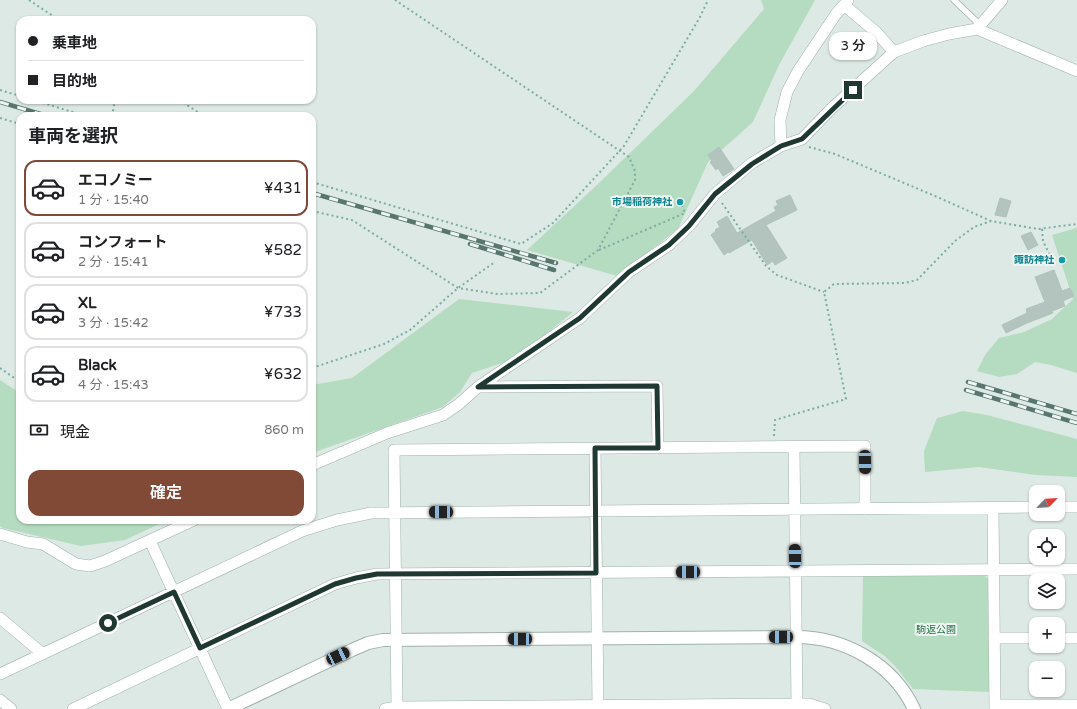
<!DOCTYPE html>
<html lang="ja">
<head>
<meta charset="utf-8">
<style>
  :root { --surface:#fff; --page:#f6f6f6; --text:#202124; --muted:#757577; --line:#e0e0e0; --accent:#804a37 }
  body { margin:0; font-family:"Varela Round","Noto Sans JP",sans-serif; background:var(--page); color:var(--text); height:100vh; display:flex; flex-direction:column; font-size:15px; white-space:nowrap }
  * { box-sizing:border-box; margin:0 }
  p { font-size:13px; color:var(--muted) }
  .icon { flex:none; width:22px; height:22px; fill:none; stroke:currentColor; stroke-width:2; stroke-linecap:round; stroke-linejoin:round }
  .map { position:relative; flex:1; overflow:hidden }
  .side { position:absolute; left:16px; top:112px; width:300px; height:412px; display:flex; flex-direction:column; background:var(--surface); border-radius:12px; box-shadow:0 1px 3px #0004 }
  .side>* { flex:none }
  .banner { position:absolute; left:16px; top:16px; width:300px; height:88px; border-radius:12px; box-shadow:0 1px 3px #0004; display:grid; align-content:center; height:88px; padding:0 12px; background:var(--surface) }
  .needle { width:26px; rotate:65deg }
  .tools { position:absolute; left:1029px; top:485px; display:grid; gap:8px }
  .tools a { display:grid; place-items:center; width:36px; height:36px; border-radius:8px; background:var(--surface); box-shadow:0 1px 3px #0004; font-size:20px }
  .end { position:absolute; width:18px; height:18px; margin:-9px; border:5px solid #1f3932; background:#fff; box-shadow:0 0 0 2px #fff }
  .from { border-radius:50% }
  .bubble { position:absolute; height:28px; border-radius:12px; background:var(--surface); box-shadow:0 1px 3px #0004; font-size:13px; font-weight:600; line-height:28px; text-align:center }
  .car { position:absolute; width:12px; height:24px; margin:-12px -6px; border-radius:5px; box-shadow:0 0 3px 1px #0007; background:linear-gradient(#222 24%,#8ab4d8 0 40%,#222 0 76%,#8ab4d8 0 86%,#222 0) }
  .banner b { display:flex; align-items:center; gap:14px; height:38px; font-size:15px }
  .banner b+b { border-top:1px solid var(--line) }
  .banner i { width:10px; height:10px; background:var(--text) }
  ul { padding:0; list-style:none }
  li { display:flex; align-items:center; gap:12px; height:56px; margin:0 8px 6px; padding:0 4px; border:2px solid var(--line); border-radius:12px }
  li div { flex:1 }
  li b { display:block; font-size:15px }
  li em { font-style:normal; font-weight:600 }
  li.active { border-color:var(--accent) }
  li>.icon { width:36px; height:36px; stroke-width:1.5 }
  h2 { padding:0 12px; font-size:18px; line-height:48px }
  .pay { display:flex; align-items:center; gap:10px; height:44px; padding:0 12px; font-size:15px }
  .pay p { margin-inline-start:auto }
  .button { display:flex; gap:8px; margin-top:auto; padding:8px 12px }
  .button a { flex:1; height:46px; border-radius:12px; background:var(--accent); color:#fff; font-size:16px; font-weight:600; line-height:46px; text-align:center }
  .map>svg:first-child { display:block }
</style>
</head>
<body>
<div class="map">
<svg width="1077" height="709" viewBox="0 0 1077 709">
  <rect width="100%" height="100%" fill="#dde9e4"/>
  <!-- green -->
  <path fill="#b5dcc0" d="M 761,0 L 815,0 L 779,65 L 753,122 L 708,162 L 678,229 L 617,276 L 527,250 L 599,183 L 694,91 L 764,9 Z
    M 1077,228 L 1077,373 L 1051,365 L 1035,362 L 1017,374 L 999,377 L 977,371 L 985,355 L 999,338 L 1024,332 L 1052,319 L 1073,299 L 1052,235 Z
    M 459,299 L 573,312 L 517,358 L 472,373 L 460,392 L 443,407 L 312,453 L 312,385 L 352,378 Z
    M 0,380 L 20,393 L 20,520 L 168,520 L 125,540 L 81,546 L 3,528 L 0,526 Z
    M 963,411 L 987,415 L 1077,439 L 1077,477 L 1036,475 L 979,467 L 925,472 L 924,451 L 937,418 Z
    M 984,575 L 990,581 L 990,692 L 913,689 L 896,667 L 886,657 L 862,641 L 863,576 Z"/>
  <!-- building -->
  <path fill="#b2c4bd" stroke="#afc3bb" d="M 719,147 L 734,169 L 723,176 L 718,168 L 716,170 L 710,162 L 712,161 L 708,155 Z
    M 790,195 L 797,210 L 766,225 L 787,258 L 775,265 L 773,261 L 767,265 L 752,240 L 729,253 L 728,252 L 724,255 L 711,235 L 716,231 L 715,230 L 720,227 L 717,222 L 727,216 L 737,233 L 776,211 L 774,207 L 778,205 L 776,201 Z
    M 1000,198 L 1011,201 L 1006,217 L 995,215 Z
    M 1031,232 L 1038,245 L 1028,250 L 1021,236 Z
    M 1054,270 L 1062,291 L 1070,288 L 1074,296 L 1063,301 L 1065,306 L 1052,311 L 1053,313 L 1027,323 L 1006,333 L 1002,325 L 1027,313 L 1026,309 L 1045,302 L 1035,277 Z"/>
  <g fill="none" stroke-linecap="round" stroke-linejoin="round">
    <defs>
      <path id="service" d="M 954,0 L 976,21 L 977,28"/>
      <path id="minor" d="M 848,0 L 844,5 L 876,32 L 894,52
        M 977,29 L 1002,0
        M 781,146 L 780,120 L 787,92 L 798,71 L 836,14 L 844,5
        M 478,387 L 657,386 L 658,448
        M 794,447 L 797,704 L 397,707 L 394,450 L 865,446 L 865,509
        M 595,448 L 598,705
        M 312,465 L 387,433 L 443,415 L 459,404 L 478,387 L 580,318 L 629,272 L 669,245 L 689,226 L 715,194 L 752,163 L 781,146 L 802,139 L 832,108 L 894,52 L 923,41 L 949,34 L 977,29 L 1077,71
        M 1058,507 L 1077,507
        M 993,508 L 995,709
        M 0,534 L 27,542 L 43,544 L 76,564 L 90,566 L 105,561 L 194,520
        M 150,541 L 228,709
        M 0,618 L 43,654
        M 994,638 L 1036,638
        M 1058,638 L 1077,638
        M 0,674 L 302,531 L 337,520 L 371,513 L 1036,507
        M 0,700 L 11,709
        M 797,704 L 809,704 L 825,709
        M 995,705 L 1077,705
        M 73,709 L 335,584 L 356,578 L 377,574 L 1077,569
        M 385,709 L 397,707 L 400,709"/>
      <path id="tertiary" d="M 228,709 L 352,650 L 368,643 L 383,640 L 796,637 C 845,637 893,664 914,709"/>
    </defs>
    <!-- service casing -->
    <use href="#service" stroke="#a0b1ab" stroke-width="7"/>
    <!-- minor casing -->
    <use href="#minor" stroke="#a0b1ab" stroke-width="12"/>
    <!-- tertiary casing -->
    <use href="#tertiary" stroke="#a0b1ab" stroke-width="14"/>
    <!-- path -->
    <path stroke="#7caea0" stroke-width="2" stroke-dasharray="2 3" stroke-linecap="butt" d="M 29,0 L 59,20
      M 0,90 L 20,96
      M 33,100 L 86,116
      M 179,100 L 204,116
      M 112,116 L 115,100
      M 0,118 L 20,124
      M 809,147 L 835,154 L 935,196 L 991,221
      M 312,182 L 521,244 L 553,223 L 624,146 L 700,17 L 708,0
      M 722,203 L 766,266 L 777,275 L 824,292
      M 682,205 L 685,213
      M 312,211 L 352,220 L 458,288 L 498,294 L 540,293 L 598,250 L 635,180 L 635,171 L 629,157 L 395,0
      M 1042,229 L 1043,241 L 1055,266
      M 599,250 L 685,213
      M 1054,264 L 1059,261
      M 0,368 L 20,382
      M 312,368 L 384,344 L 410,330 L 458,288 L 495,262
      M 774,436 L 775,420 L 846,399 L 824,292 L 834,284 L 905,283 L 917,280 L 955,241 L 974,227 L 991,221 L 1038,229 L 1077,224"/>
    <!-- service -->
    <use href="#service" stroke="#fff" stroke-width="5.5"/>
    <!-- minor -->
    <use href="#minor" stroke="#fff" stroke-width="11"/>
    <!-- tertiary -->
    <use href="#tertiary" stroke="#fff" stroke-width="12"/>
    <defs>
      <path id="rail" d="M 0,102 L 47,116
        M 312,193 L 556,263
        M 470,244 L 554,270
        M 968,382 L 1077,414
        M 966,390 L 1077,423"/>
    </defs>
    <!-- rail casing -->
    <use href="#rail" stroke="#58756e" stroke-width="4.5"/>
    <!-- rail -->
    <use href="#rail" stroke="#edf6f2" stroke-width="3" stroke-dasharray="9" stroke-linecap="butt"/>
  </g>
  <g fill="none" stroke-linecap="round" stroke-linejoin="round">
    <!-- route -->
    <path stroke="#1f3932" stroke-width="5" d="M 108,623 L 174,592 L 200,648 L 335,584 L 356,578 L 377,574 L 596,573 L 595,448 L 658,448 L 657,386 L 478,387 L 580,318 L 629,272 L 669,245 L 689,226 L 715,194 L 752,164 L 781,146 L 802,139 L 853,90"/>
  </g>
  <!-- markers -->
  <g fill="#0f9aa8" stroke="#edf6f2" stroke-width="1.5">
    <circle cx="680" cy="202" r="4"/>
    <circle cx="1062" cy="260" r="4"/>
  </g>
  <g text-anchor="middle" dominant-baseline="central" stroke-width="4" stroke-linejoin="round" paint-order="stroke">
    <!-- culture labels -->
    <g font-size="10" font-weight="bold" fill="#0d838f" stroke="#edf6f2" text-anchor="end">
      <text x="672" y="202">市場稲荷神社</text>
      <text x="1054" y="260">諏訪神社</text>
    </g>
    <!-- park labels -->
    <g font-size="10" fill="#287046" stroke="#edf6f2">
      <text x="936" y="630">駒返公園</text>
    </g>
  </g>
</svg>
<div class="tools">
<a><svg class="needle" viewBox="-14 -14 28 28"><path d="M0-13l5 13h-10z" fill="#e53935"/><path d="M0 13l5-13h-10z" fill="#757577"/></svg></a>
<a><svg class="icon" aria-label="locate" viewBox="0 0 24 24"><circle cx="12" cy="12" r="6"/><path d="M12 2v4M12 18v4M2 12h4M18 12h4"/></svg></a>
<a><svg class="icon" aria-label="layers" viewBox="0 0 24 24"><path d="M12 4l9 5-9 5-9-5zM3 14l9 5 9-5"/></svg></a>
<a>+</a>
<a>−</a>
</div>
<i class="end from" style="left:108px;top:623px"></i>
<i class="end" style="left:853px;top:90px"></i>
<div class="bubble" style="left:829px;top:32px;width:48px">3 分</div>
<i class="car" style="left:865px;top:462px;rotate:179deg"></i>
<i class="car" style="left:441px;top:512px;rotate:270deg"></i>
<i class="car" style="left:795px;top:556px;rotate:359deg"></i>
<i class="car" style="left:688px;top:572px;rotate:270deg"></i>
<i class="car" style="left:781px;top:637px;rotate:270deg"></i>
<i class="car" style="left:520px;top:639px;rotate:270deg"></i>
<i class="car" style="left:338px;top:656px;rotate:65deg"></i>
<div class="banner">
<b><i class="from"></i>乗車地</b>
<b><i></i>目的地</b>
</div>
<section class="side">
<h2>車両を選択</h2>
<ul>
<li class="active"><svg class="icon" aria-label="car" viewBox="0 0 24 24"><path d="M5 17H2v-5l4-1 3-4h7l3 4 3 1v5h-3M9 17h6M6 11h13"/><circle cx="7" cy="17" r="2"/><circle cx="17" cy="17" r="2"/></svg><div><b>エコノミー</b><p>1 分 · 15:40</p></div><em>¥431</em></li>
<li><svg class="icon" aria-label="car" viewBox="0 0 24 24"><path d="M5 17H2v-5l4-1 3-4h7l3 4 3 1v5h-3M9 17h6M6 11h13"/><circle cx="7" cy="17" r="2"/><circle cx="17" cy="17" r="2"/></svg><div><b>コンフォート</b><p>2 分 · 15:41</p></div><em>¥582</em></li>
<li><svg class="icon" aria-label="car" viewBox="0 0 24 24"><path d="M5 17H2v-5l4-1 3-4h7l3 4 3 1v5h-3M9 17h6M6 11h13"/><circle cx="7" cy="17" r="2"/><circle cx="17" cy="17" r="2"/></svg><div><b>XL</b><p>3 分 · 15:42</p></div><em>¥733</em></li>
<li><svg class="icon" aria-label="car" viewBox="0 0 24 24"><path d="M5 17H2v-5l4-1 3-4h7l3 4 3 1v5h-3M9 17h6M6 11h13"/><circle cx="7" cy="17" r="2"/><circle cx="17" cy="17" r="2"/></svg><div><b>Black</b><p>4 分 · 15:43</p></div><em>¥632</em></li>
</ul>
<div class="pay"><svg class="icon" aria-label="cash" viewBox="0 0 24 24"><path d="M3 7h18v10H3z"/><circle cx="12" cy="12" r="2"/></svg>現金<p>860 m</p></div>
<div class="button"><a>確定</a></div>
</section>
</div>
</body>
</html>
